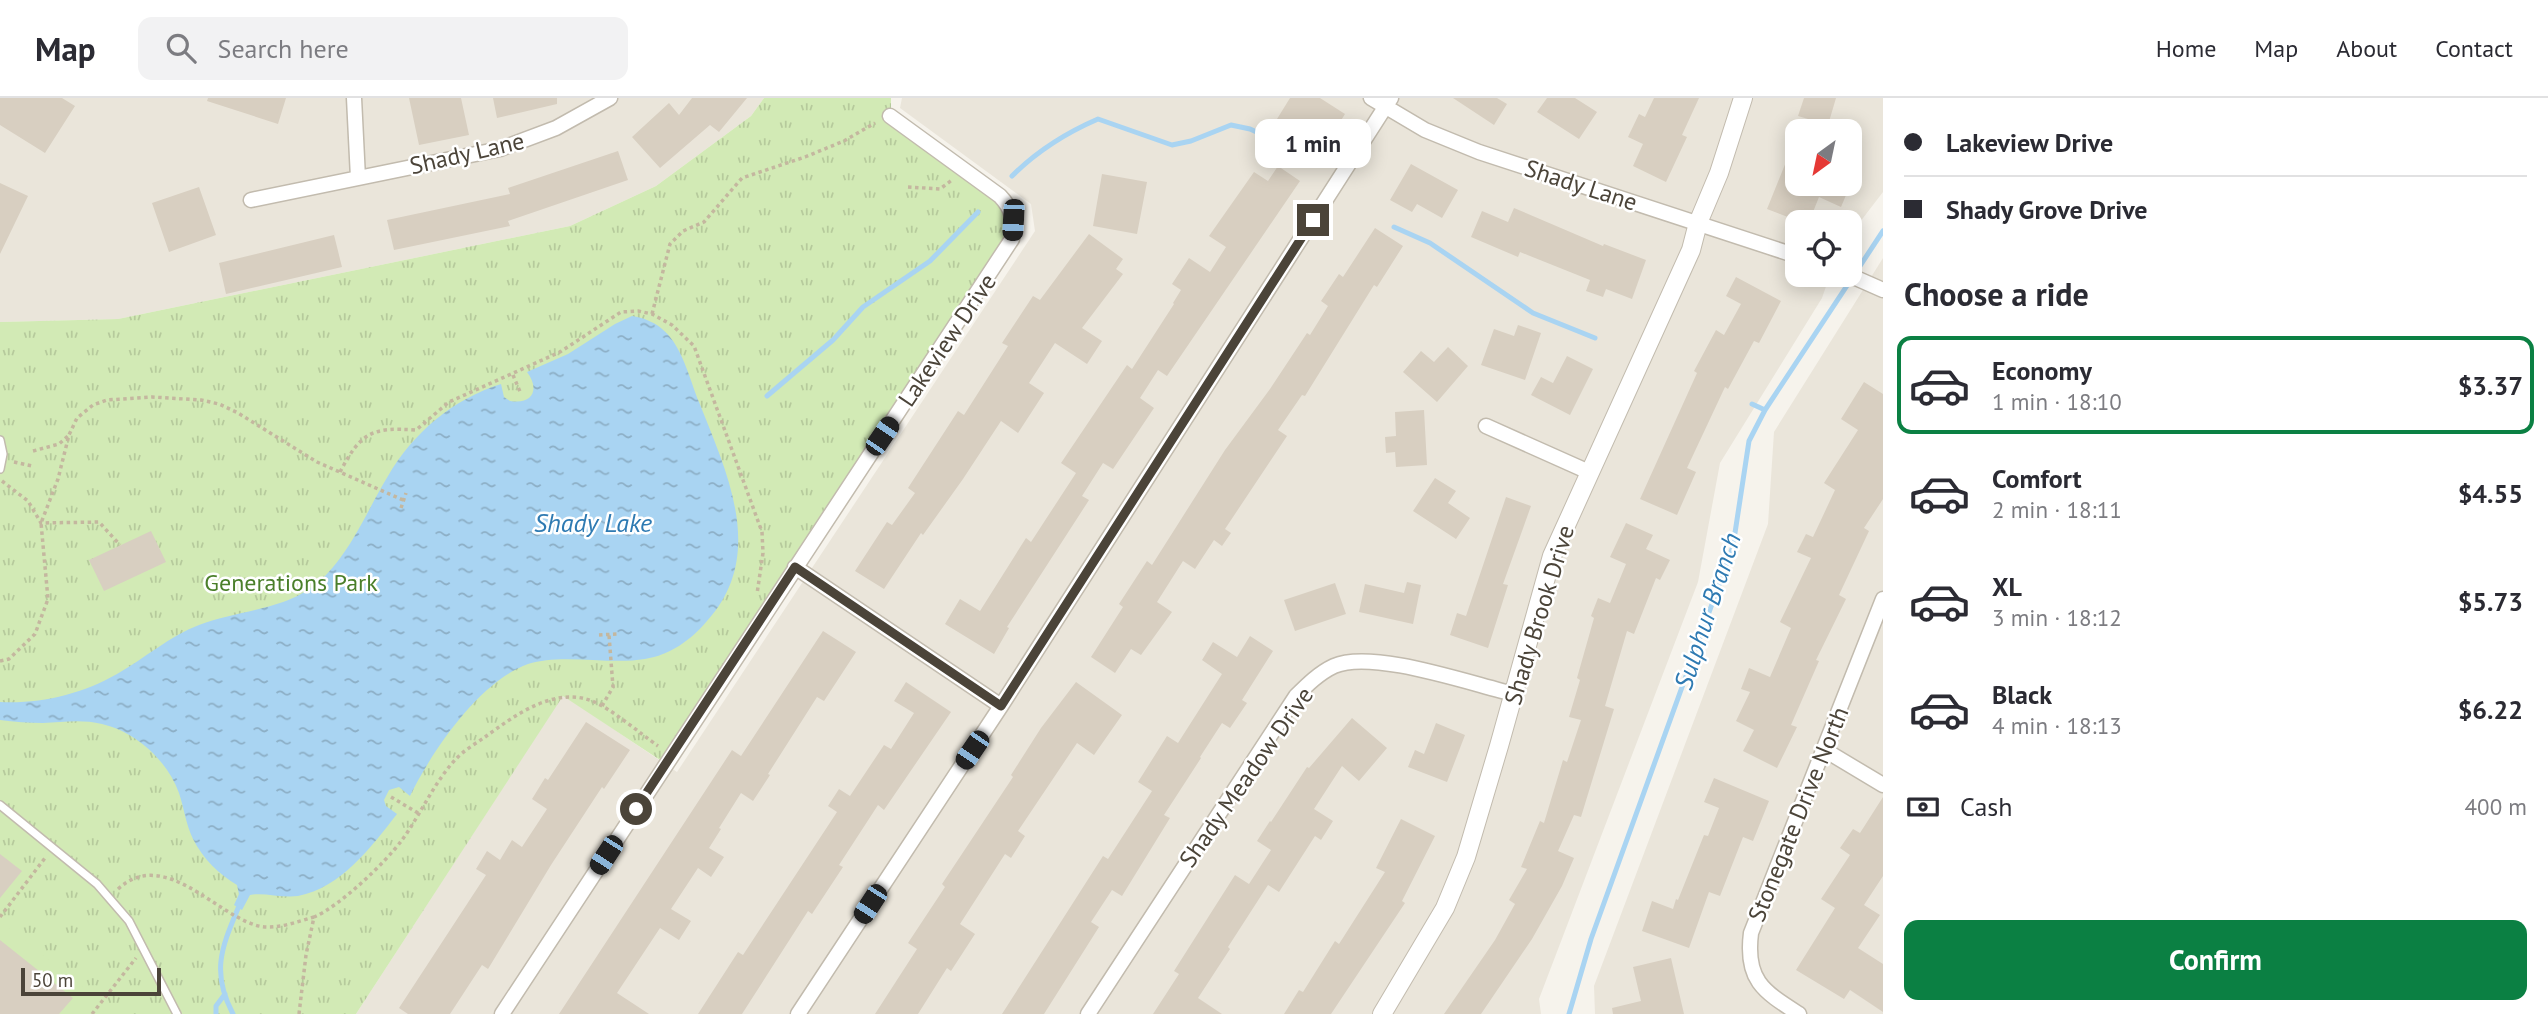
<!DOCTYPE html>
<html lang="en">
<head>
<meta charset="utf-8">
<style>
  :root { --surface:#fff; --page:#f2f2f3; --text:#2b2b33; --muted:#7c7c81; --line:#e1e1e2; --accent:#0b8043 }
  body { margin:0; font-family:"PT Sans",sans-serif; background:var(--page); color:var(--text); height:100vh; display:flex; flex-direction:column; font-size:26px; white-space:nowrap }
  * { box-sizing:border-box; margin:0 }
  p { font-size:23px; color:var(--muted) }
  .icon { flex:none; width:38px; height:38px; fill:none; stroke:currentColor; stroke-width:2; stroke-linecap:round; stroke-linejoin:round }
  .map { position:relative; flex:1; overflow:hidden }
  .side { display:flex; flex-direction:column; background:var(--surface); width:665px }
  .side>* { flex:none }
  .banner { display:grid; align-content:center; height:154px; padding:0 21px; background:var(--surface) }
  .needle { width:46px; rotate:213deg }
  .fabs { position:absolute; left:1785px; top:21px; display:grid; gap:14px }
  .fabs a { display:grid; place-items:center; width:77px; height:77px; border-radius:14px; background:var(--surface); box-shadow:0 4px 18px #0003; font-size:35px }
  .scale { position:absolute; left:21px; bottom:18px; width:140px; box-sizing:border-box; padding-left:7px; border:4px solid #4b4439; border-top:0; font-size:19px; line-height:24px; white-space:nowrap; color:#4b4439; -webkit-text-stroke:5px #fff; paint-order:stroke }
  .end { position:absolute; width:32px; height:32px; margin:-16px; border:9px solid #4b4439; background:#fff; box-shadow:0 0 0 4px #fff }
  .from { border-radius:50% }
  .bubble { position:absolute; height:49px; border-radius:14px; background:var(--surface); box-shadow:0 4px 18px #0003; font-size:23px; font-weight:700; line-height:49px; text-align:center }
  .car { position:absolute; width:21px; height:42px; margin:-21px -10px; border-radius:9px; box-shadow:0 0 5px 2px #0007; background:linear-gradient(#222 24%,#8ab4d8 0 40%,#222 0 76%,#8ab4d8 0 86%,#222 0) }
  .banner b { display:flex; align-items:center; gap:24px; height:66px; font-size:26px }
  .banner b+b { border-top:2px solid var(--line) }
  .banner i { width:18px; height:18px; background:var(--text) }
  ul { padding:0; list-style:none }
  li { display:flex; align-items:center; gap:21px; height:98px; margin:0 14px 10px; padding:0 7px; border:4px solid transparent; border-radius:14px }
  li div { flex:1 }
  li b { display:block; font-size:26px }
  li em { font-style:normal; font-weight:700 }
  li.on { border-color:var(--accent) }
  li>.icon { width:63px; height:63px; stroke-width:1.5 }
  h2 { padding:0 21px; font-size:32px; line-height:84px }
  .pay { display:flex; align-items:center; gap:18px; height:77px; padding:0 21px; font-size:26px }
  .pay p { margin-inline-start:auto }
  .button { display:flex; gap:14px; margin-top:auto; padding:14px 21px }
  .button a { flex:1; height:80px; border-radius:14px; background:var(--accent); color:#fff; font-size:28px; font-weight:700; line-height:80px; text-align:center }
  header { display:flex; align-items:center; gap:42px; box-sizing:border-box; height:98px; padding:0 35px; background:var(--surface); border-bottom:2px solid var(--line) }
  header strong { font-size:33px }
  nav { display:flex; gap:38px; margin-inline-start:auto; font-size:24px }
  .search { width:490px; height:63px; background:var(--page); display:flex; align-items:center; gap:18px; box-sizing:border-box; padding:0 24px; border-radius:14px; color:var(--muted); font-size:26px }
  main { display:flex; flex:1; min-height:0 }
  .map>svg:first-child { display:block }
</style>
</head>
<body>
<header>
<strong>Map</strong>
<div class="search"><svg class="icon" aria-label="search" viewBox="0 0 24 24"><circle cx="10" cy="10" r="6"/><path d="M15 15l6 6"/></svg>Search here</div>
<nav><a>Home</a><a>Map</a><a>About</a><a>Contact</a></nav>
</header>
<main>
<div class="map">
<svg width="1883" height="916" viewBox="0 0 1883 916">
  <defs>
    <pattern id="grass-tufts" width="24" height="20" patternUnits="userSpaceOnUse" patternTransform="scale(1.75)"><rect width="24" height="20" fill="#d2eab5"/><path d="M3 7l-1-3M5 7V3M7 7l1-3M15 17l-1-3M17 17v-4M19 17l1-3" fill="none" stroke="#b6ca9c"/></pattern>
    <pattern id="water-ripples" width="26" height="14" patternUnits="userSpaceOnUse" patternTransform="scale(1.75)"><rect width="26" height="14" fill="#a9d4f2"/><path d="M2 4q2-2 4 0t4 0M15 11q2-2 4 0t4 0" fill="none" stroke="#8caec5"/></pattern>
  </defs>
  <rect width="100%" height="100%" fill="#f6f3ec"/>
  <!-- residential -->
  <path fill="#eae5da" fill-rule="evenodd" d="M 0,0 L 764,0 L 751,18 L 656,88 L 570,128 L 118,221 L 0,224 Z
    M 902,0 L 1883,0 L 1883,94 L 1850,137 L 1850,124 L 1797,124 L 1797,177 L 1830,177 L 1822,200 L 1720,365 L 1698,484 L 1539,901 L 1541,916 L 356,916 L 563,597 L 677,674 L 1035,133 L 1031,106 L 900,10 ZM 1797,33 L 1850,33 L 1850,86 L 1797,86 Z
    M 1883,160 L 1883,916 L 1595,916 L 1594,888 L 1768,426 L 1774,334 Z"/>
  <!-- grass -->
  <path fill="url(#grass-tufts)" d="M 764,0 L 891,0 L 891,18 L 1000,98 L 1012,141 L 666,666 L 563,598 L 356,916 L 0,916 L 0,224 L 118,221 L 570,128 L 656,88 L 751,18 Z"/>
  <!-- pitch -->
  <path fill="#d2eab5" d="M 0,823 L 107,908 L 102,916 L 0,916 Z"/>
  <!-- water -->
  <path fill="url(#water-ripples)" d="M 632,218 C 678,225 684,266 699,304 C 727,375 767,457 707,523 C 691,542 670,557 645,561 C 609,567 561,555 528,566 C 479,584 432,653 410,698 L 399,689 L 389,692 L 384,702 L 386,708 L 397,716 C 372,748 341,790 298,798 C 281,800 263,794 250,797 L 242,812 L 234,807 L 239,796 L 237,787 C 219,776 203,761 193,741 C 186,727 184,710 179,695 C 167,662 136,634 102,626 C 82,621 63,624 43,625 C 29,625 14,624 0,622 L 0,604 C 41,606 82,596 117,576 C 145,560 170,538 199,527 C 243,510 292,513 326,477 C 353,449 368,411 388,378 C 413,335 453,301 501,286 L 504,299 L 510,303 C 533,307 540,291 527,274 L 568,256 L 615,226 Z"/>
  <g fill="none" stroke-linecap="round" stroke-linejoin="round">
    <!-- stream -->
    <path stroke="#a9d4f2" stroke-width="5" d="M 1012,78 C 1036,54 1068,34 1098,21 L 1172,47 L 1191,43 L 1231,27 L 1250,31 L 1285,47
      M 1394,129 L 1430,145 L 1533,215 L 1595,240
      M 767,298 L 833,242 L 863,209 L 930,163 L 978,114
      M 1752,306 L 1765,312
      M 216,916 L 216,908 L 225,896
      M 233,916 C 209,871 224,845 241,803
      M 1569,916 L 1591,841 L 1733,448 L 1749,343 L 1765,312 L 1883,133"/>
  </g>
  <!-- building -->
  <path fill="#d8cfc1" d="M 0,0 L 62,0 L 75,8 L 45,55 L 0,27 Z
    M 208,0 L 286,0 L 278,26 L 207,3 Z
    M 409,0 L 461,0 L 469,37 L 419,47 Z
    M 493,0 L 557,0 L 557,6 L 497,20 Z
    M 692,0 L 747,0 L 719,34 L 710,27 L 660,70 L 632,39 L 669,5 L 679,17 Z
    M 1290,0 L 1320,0 L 1345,16 L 1323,51 L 1277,21 Z
    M 1453,0 L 1497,0 L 1507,6 L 1494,27 Z
    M 1547,0 L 1575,0 L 1597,14 L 1579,41 L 1537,14 Z
    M 1654,0 L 1699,0 L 1682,37 L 1687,39 L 1666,84 L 1633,68 L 1643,46 L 1628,39 L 1639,16 L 1645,19 Z
    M 1804,0 L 1836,0 L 1828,27 L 1798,18 Z
    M 618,53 L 628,82 L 508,123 L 510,128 L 394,152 L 387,122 L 510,96 L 508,90 Z
    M 1786,64 L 1797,68 L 1797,86 L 1840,86 L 1849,90 L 1841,109 L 1819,99 L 1809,124 L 1801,124 L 1767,111 Z
    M 1411,66 L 1458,92 L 1442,120 L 1417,106 L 1412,114 L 1390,102 Z
    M 1278,68 L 1300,83 L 1167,278 L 1158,272 L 1140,300 L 1154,310 L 1113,371 L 1103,365 L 1082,398 L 1089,402 L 1007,529 L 1009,530 L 994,556 L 945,526 L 960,501 L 980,513 L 1026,440 L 1031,444 L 1076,375 L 1061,365 L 1127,267 L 1132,271 L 1174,206 L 1173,205 L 1181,192 L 1172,186 L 1189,160 L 1210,174 L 1226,149 L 1209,138 L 1254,74 L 1268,83 Z
    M 1102,76 L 1147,84 L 1137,136 L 1093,128 Z
    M 0,85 L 28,98 L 0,156 Z
    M 199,89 L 216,137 L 169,154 L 152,105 Z
    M 1514,110 L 1603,148 L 1604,146 L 1646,162 L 1632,201 L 1606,191 L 1603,199 L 1586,193 L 1590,182 L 1520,154 L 1518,159 L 1471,139 L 1482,113 L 1508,124 Z
    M 1375,130 L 1403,148 L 1377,189 L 1374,187 L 1305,298 L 1302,297 L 1278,332 L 1287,338 L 1225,431 L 1231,435 L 1222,448 L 1214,442 L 1195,471 L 1183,463 L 1157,504 L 1172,514 L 1141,557 L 1131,551 L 1115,575 L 1091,559 L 1123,509 L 1119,506 L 1147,463 L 1152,467 L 1225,352 L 1270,291 L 1307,235 L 1310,237 L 1328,208 L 1321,203 L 1339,176 L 1343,179 Z
    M 1089,136 L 1123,161 L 1116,171 L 1123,176 L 1082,230 L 1102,243 L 1087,266 L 1055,245 L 1029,285 L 1044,295 L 1018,335 L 1001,323 L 963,381 L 923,437 L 921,435 L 884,491 L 855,473 L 887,424 L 892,427 L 915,395 L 908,390 L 958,313 L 964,317 L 1008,248 L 1002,245 L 1033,198 L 1040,202 Z
    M 334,137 L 342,169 L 226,196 L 219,165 Z
    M 1736,179 L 1781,203 L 1759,245 L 1754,243 L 1728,291 L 1725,289 L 1687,370 L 1696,374 L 1677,417 L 1640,401 L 1697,275 L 1694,273 L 1716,232 L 1724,237 L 1741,206 L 1726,198 Z
    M 1518,227 L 1541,235 L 1525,282 L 1481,267 L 1494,231 L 1514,238 Z
    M 1448,249 L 1468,268 L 1437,304 L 1403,274 L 1421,253 L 1434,264 Z
    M 1567,258 L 1593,271 L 1570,317 L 1531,297 L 1541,279 L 1553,285 Z
    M 1864,284 L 1883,296 L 1883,401 L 1864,430 L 1869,433 L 1839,497 L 1846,501 L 1816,562 L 1819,563 L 1791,627 L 1797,629 L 1777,670 L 1743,653 L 1754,632 L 1736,623 L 1750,594 L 1741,591 L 1749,570 L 1770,579 L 1791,530 L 1780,524 L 1811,460 L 1797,454 L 1806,436 L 1813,439 L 1835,392 L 1824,385 L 1858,332 L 1841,321 Z
    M 1424,312 L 1427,367 L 1396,369 L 1395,354 L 1386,355 L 1385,339 L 1396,338 L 1395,314 Z
    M 1435,380 L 1456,393 L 1448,405 L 1470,420 L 1456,441 L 1413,413 Z
    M 1506,399 L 1531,408 L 1503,486 L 1508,487 L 1488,550 L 1450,537 L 1457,515 L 1466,518 Z
    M 1626,425 L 1653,437 L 1646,451 L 1670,462 L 1660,482 L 1656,480 L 1634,536 L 1627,533 L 1605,608 L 1614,611 L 1581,719 L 1574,717 L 1558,753 L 1574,760 L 1562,788 L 1532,841 L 1481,916 L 1444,916 L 1495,842 L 1515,806 L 1509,802 L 1527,771 L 1521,769 L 1540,723 L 1544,725 L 1563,662 L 1567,664 L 1581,622 L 1569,619 L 1580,582 L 1577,580 L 1594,520 L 1591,518 L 1598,500 L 1610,505 L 1626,466 L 1610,459 Z
    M 151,433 L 166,464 L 104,493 L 89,462 Z
    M 1407,484 L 1421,487 L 1413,526 L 1359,514 L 1365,486 L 1404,495 Z
    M 1335,485 L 1346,516 L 1295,533 L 1284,502 Z
    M 823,533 L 856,554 L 824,603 L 817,599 L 768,676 L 770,677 L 753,703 L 741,695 L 719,730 L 721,731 L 709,750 L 724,759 L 711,779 L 698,770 L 671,811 L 691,823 L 679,842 L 660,830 L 617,895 L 649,916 L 559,916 L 732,652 L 741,658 Z
    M 1250,538 L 1273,553 L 1242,602 L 1247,605 L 1230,630 L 1222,625 L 1200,659 L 1201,660 L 1164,717 L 1170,720 L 1122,798 L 1112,792 L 1091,824 L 1099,829 L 1044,916 L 1002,916 L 1103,758 L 1108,761 L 1152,693 L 1138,684 L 1167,638 L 1178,645 L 1222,576 L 1202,562 L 1213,544 L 1237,559 Z
    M 906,584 L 951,614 L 884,712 L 878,707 L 839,767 L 843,769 L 812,816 L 808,813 L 742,916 L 698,916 L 738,854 L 743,857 L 837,714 L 828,708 L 839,691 L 850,698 L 884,647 L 891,651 L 914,615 L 894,603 Z
    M 1076,584 L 1122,617 L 1094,657 L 1077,645 L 1018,733 L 1025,738 L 1011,760 L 1005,756 L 960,826 L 975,836 L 951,873 L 947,870 L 918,916 L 875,916 L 917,851 L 908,845 L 945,789 L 942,786 L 1013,679 L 1011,677 L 1041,630 Z
    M 1352,620 L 1387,650 L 1359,683 L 1342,668 L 1314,711 L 1333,723 L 1321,742 L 1315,738 L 1279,794 L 1268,787 L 1228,849 L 1230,851 L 1198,900 L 1222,916 L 1153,916 L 1179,876 L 1174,873 L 1235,777 L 1249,786 L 1271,752 L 1257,743 L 1270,723 L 1271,724 L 1307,669 L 1309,670 Z
    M 586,624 L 630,652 L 604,691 L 602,689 L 551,767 L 488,871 L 482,867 L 450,916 L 408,916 L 399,910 L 486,777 L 476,771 L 487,753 L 500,762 L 512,742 L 522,749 L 547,711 L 532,701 L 545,680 L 548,682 Z
    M 1436,625 L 1465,637 L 1447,684 L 1408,669 L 1415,652 L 1424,656 Z
    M 1714,680 L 1769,703 L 1753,743 L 1743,739 L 1720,798 L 1709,794 L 1689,850 L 1642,833 L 1652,803 L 1673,811 L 1676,801 L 1678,802 L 1704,737 L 1708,738 L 1719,710 L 1704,704 Z
    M 1883,699 L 1883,778 L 1864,807 L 1880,817 L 1858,850 L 1883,866 L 1883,914 L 1850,892 L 1844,901 L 1796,872 L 1835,810 L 1821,801 L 1850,757 L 1840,750 L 1853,731 L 1860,735 Z
    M 1401,721 L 1435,738 L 1402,803 L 1405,805 L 1331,916 L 1284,916 L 1299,892 L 1303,894 L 1335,843 L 1339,846 L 1385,774 L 1376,770 Z
    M 0,756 L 22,773 L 0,800 Z
    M 0,842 L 73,900 L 59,916 L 0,916 Z
    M 1671,860 L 1684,916 L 1613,916 L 1612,910 L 1641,903 L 1633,869 Z"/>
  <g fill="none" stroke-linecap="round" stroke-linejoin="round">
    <defs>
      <path id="service" d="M 0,342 L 3,356 L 0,371
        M 0,707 L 97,786 L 129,823 L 177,916"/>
      <path id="minor" d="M 354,0 L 358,80
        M 1371,0 L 1425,32 L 1479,54 L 1797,158
        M 251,102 L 500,51 L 556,30 L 610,0
        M 1849,177 L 1883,192
        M 1486,328 L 1589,374
        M 795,469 L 1001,608
        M 1823,651 L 1883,687
        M 502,916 L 1012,141 C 1013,121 1014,113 1000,98 L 890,18
        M 798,916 L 1001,608 L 1391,0
        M 1088,916 L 1296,598 C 1307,587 1319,575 1334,568 C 1372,551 1471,586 1514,596
        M 1799,916 C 1763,893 1745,882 1751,835 L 1883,501"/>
      <path id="tertiary" d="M 1382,916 L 1445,810 L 1466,759 L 1499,648 L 1552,458 L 1691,152 L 1698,125 L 1719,75 L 1743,0"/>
    </defs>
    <!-- service casing -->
    <use href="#service" stroke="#c2bbae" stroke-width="10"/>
    <!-- minor casing -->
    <use href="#minor" stroke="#c2bbae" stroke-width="17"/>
    <!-- tertiary casing -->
    <use href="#tertiary" stroke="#c2bbae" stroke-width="20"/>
    <!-- path -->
    <path stroke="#c4b79f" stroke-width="3.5" stroke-dasharray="3.5 3.5" stroke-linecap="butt" d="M 908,89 L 940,91 L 952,82
      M 652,216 L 670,146 L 683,133 L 704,124 L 742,80 L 805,59 L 844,43 L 875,25
      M 513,277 L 521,296
      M 33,353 L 59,346 L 68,338
      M 14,364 L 32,368
      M 340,374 C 361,334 372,329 416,332 L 449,304 L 560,254 L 621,214 L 638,213 L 652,216 L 672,227 L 694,248 L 762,434 L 763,455 L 757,496
      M 2,383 L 28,403 L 41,425 L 99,424 L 120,447
      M 401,410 L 406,395
      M 599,537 L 617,536
      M 0,563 L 9,561 L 35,536 L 48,501 L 41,425 L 58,381 L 69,337 L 77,320 L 93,307 L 107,302 L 152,299 L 201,302 L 219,306 L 238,315 L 317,364 L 403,402
      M 602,608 L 613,589 L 609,537
      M 391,699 L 418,715
      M 118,791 C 163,750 212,813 255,827 C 274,833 296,824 314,819
      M 0,819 L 45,760
      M 92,916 L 136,860
      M 299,916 L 306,857 L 314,819 C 340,808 385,765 402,742 C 421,716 433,686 455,662 C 463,653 475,646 485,639 C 514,618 554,588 592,603 C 609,609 641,636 658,648"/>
    <!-- service -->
    <use href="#service" stroke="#fff" stroke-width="7"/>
    <!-- minor -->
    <use href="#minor" stroke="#fff" stroke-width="14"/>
    <!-- tertiary -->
    <use href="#tertiary" stroke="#fff" stroke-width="18"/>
  </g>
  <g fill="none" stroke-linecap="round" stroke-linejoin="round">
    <!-- route -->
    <path stroke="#4b4439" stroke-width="9" d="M 636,711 L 795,469 L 1001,608 L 1313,122"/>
  </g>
  <g text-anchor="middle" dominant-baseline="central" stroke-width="5" stroke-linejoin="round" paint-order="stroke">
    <!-- street labels -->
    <g font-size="24" fill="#4b4439" stroke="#fff">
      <text transform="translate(467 55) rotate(-13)">Shady Lane</text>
      <text transform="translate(1581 87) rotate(18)">Shady Lane</text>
      <text transform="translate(947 242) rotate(-56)">Lakeview Drive</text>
      <text transform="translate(1539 517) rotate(-73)">Shady Brook Drive</text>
      <text transform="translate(1246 679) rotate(-55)">Shady Meadow Drive</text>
      <text transform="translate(1798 716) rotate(-68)">Stonegate Drive North</text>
    </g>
    <!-- park labels -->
    <g font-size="24" fill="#4a7f2a" stroke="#fff">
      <text x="291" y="484">Generations Park</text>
    </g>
    <!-- water labels -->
    <g font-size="26" font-style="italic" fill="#2e7ab2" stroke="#fff">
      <text x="593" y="424">Shady Lake</text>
      <text transform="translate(1707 513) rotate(-72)">Sulphur Branch</text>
    </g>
  </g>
</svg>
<div class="fabs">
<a><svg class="needle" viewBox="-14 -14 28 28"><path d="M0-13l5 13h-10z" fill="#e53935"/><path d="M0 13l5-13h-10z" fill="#7c7c81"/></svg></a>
<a><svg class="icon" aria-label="locate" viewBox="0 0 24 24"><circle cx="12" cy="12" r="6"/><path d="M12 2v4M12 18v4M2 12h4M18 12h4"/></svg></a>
</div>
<div class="scale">50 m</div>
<i class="end from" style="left:636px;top:711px"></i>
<i class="end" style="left:1313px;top:122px"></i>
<div class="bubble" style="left:1255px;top:21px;width:116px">1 min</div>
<i class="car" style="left:1013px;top:122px;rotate:183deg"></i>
<i class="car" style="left:882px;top:338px;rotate:34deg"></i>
<i class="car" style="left:972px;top:652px;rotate:214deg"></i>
<i class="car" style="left:606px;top:757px;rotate:213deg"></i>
<i class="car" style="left:870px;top:806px;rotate:213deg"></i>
</div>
<section class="side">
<div class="banner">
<b><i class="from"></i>Lakeview Drive</b>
<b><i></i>Shady Grove Drive</b>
</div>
<h2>Choose a ride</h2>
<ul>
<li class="on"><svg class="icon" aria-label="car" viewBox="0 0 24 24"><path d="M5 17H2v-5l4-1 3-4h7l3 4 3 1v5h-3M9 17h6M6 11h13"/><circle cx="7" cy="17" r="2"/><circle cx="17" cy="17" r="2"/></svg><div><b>Economy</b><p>1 min · 18:10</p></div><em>$3.37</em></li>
<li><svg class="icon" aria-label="car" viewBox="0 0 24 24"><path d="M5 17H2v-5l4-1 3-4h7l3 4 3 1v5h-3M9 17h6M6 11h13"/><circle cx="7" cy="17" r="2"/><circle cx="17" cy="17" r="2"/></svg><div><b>Comfort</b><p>2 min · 18:11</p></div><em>$4.55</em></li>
<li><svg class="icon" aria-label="car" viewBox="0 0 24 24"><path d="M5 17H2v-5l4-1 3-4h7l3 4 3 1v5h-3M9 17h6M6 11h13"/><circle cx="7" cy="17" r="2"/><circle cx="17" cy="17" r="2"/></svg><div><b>XL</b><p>3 min · 18:12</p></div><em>$5.73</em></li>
<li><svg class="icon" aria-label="car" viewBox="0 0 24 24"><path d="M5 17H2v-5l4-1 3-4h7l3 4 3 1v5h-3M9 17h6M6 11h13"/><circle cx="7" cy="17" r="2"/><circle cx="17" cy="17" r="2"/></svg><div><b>Black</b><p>4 min · 18:13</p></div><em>$6.22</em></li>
</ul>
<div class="pay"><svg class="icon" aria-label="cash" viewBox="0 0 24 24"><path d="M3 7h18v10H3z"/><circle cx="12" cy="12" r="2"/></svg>Cash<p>400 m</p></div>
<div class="button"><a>Confirm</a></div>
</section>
</main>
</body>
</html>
